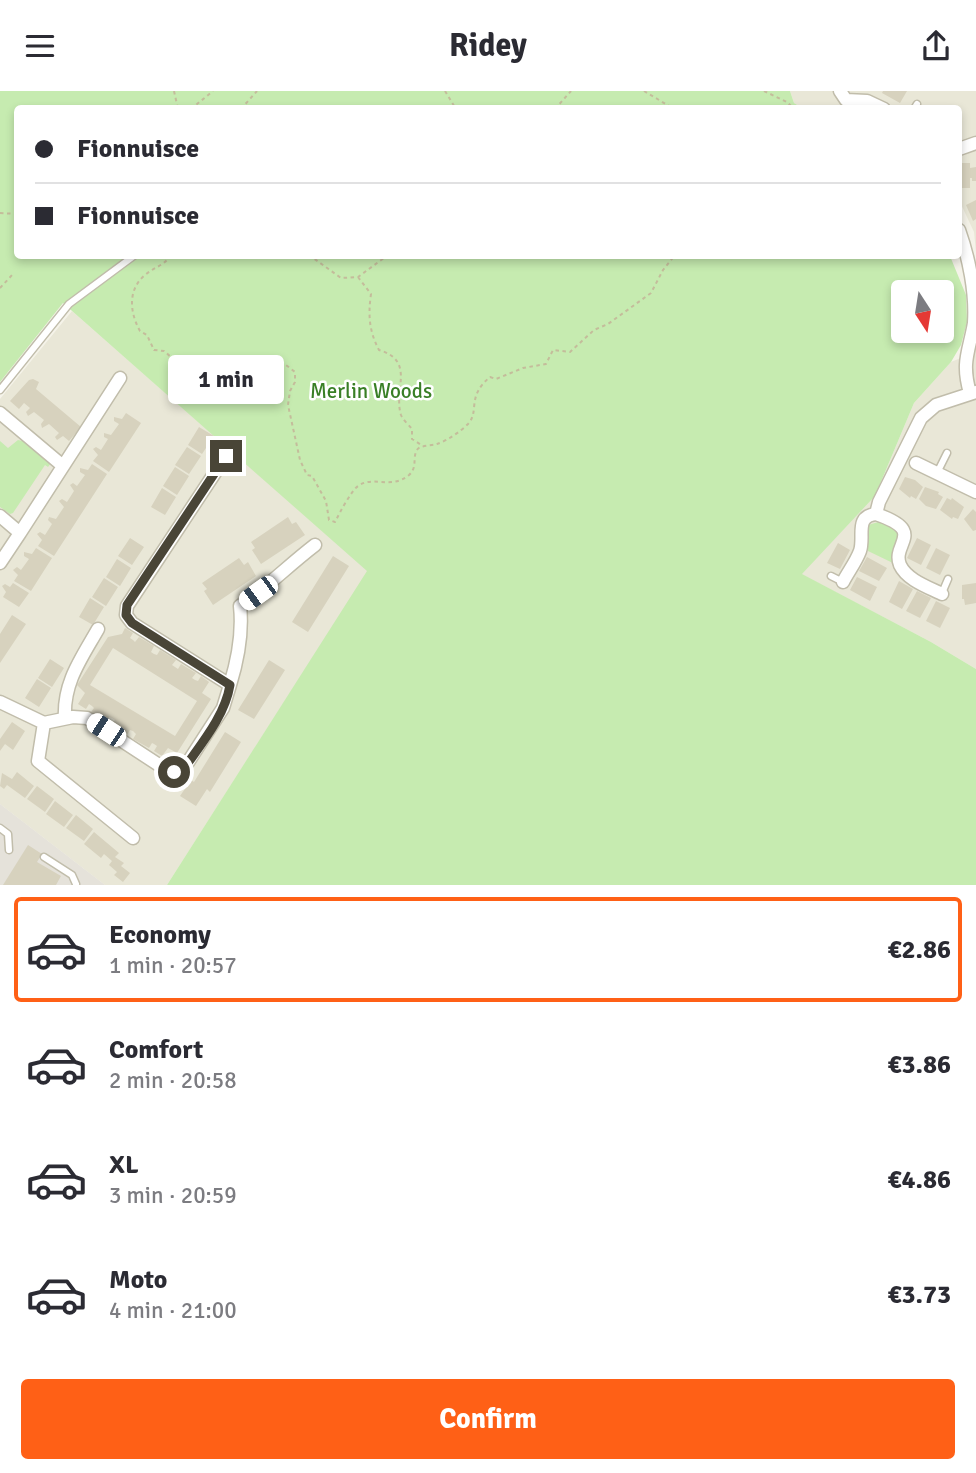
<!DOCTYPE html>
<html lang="en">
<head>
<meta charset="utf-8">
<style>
  :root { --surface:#fff; --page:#f7f7f7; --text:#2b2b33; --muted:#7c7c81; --line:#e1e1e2; --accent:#ff6016 }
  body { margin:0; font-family:Signika,sans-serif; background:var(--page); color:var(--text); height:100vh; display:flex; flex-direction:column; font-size:26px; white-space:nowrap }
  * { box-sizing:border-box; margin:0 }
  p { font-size:23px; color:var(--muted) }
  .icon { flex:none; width:38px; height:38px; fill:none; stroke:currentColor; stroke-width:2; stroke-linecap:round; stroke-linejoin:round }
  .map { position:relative; height:794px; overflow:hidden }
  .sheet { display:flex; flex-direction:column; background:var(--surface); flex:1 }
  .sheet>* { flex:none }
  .banner { position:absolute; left:14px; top:14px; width:948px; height:154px; border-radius:7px; box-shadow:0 4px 10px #0003; display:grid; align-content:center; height:154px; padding:0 21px; background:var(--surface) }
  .needle { width:46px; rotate:168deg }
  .tools { position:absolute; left:891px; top:189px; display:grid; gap:14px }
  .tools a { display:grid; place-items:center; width:63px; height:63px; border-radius:7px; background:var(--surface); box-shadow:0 4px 10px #0003; font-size:35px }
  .end { position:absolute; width:32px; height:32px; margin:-16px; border:9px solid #494537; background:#fff; box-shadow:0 0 0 4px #fff }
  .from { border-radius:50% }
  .bubble { position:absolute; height:49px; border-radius:7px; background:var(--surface); box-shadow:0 4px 10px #0003; font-size:23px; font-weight:700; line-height:49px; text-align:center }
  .car { position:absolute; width:21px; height:42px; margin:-21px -10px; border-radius:9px; box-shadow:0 0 5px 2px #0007; background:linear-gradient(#fff 24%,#345 0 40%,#fff 0 76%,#345 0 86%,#fff 0) }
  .banner b { display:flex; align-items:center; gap:24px; height:66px; font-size:26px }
  .banner b+b { border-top:2px solid var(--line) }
  .banner i { width:18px; height:18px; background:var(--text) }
  ul { padding:12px 0 0; list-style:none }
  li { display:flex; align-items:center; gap:21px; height:105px; margin:0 14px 10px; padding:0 7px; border:4px solid transparent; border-radius:7px }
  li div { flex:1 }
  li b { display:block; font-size:26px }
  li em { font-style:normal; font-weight:700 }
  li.selected { border-color:var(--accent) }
  li>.icon { width:63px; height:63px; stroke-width:1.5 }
  .button { display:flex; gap:14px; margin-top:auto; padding:14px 21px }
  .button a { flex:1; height:80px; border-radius:7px; background:var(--accent); color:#fff; font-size:28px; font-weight:700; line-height:80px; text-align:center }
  header { display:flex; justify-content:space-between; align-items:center; height:91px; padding:0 21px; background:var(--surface); font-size:32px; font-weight:700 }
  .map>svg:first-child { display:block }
</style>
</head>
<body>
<header><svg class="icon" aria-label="menu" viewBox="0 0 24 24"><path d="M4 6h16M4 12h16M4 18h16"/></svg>Ridey<svg class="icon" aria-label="share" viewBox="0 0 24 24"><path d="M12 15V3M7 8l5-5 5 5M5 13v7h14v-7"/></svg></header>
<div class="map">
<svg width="976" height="794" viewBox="0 0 976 794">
  <rect width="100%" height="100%" fill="#f5f3e9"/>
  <!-- residential -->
  <path fill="#e9e7d7" d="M 790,0 L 976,0 L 976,161 L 974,141 L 959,109 L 959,18 L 802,17 L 794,12 Z
    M 72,220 L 368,480 L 167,794 L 105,794 L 0,713 L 0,308 Z
    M 976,253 L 976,578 L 931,551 L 801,483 L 875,405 L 914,312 L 951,271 L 973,262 Z"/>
  <!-- industrial -->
  <path fill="#e5e2da" d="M 0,713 L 105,794 L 0,794 Z"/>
  <!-- green -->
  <path fill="#c6ebb0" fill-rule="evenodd" d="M 0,0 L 790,0 L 794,12 L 802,17 L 18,18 L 18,164 L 950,165 L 966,204 L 967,231 L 961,254 L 951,271 L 914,312 L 875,405 L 802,483 L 931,551 L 976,578 L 976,794 L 167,794 L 367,480 L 63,212 L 0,291 ZM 903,201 L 942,201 L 942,240 L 903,240 Z
    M 18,349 L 27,351 L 51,372 L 48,376 L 45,374 L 13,422 L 10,423 L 0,416 L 0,350 L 8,357 Z
    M 882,430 L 900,442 L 895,473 L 868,460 L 868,434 Z"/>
  <!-- building -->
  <path fill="#d7d2be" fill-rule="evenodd" d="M 883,0 L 907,0 L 900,12 L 882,2 Z
    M 960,72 L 970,72 L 970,77 L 976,76 L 976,90 L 972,90 L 972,87 L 970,87 L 970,97 L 960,97 Z
    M 976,109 L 976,128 L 973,130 L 966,114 Z
    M 33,288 L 39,291 L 36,298 L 81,336 L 69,350 L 63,345 L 57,349 L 55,346 L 59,342 L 49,333 L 42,337 L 41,333 L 44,329 L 34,321 L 28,325 L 26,321 L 30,317 L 24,312 L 19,318 L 10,310 L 29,289 Z
    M 126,322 L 141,332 L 109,381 L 93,370 L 98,364 L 93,358 L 96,356 L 101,359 L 108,348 L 104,346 L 104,342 L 111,344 L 119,333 L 114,330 L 114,326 L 122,328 Z
    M 199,336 L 214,345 L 202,363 L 188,354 Z
    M 187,356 L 201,365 L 189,383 L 175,374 Z
    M 92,373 L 107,383 L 54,465 L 38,455 L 42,449 L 37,443 L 40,441 L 45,444 L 52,433 L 48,429 L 49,426 L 56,428 L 64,416 L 59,410 L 62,408 L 67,411 L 74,400 L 70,394 L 73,392 L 77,395 L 85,384 L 80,381 L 80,377 L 88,379 Z
    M 175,376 L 189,385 L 177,404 L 163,395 Z
    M 905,386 L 915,389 L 923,396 L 916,408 L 911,405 L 910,407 L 899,398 Z
    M 925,396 L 939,401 L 938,403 L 943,406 L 936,418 L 926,415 L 919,408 Z
    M 162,397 L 176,406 L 165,424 L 151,416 Z
    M 947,407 L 951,409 L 952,407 L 964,416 L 958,428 L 953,426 L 952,428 L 940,419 Z
    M 973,418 L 976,421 L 976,439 L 973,440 L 964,428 Z
    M 288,426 L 292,433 L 296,431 L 305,444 L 261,473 L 252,459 L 255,457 L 251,451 Z
    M 130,447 L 144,456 L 132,474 L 118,465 Z
    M 917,447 L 931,454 L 921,474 L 907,467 Z
    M 838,452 L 850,459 L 840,478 L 827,472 Z
    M 36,457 L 52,467 L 31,500 L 14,490 L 18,484 L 13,479 L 17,476 L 21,479 L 29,468 L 24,465 L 24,461 L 32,463 Z
    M 936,457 L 950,464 L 940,484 L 926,477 Z
    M 333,465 L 349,475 L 308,541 L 292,531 Z
    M 867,466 L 887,477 L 879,490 L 859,480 Z
    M 239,467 L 244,474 L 248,471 L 256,485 L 213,514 L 204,500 L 207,498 L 202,492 Z
    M 117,468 L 131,477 L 120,495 L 106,486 Z
    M 857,486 L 877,496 L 870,510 L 850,499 Z
    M 104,487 L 118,496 L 106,515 L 92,506 Z
    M 899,490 L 913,498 L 902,518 L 889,511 Z
    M 13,492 L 29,502 L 19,516 L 3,506 L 6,501 L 2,495 L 5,493 L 10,496 Z
    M 976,492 L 976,512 L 965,514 L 964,508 L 962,508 L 962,494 Z
    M 917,500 L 931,507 L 920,527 L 906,520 Z
    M 90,507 L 104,516 L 93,534 L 79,526 Z
    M 936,510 L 950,517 L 940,537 L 926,530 Z
    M 12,524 L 26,533 L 0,572 L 0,543 Z
    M 125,537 L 133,542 L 130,547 L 133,549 L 135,551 L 139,546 L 154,555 L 151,561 L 154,563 L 157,564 L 160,559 L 176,569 L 172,574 L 178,578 L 181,573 L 196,582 L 192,587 L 195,589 L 198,590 L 201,585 L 209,591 L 202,602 L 211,608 L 177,662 L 168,657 L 162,665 L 154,660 L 157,655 L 154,653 L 152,652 L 149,657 L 133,648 L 136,643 L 133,640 L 130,639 L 127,644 L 111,634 L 115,629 L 112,627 L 109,626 L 106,631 L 91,621 L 94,617 L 92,615 L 89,613 L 86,618 L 78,613 L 85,602 L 77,594 L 108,546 L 122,543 ZM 113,557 L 197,610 L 175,645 L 90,594 Z
    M 50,568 L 64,577 L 52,596 L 38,587 Z
    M 269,569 L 285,579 L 254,628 L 238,619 Z
    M 37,588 L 51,597 L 39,616 L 25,607 Z
    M 12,631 L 25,640 L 13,659 L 5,653 L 0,660 L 0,648 Z
    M 225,641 L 241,651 L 210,701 L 207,698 L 196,715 L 180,705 L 191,689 L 194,691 Z
    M 17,681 L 34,695 L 25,707 L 7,694 L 4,698 L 0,695 L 2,682 L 12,688 Z
    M 37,695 L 54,708 L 45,721 L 27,708 Z
    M 55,710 L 73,724 L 64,736 L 46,723 Z
    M 76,724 L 93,738 L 84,750 L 66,737 Z
    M 94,741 L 119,762 L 115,766 L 124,772 L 121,775 L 130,782 L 123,791 L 114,784 L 117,781 L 109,774 L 112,770 L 104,763 L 101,767 L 84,753 Z
    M 28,754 L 42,763 L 37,771 L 61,785 L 56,794 L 3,794 Z"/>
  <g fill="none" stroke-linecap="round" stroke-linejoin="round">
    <defs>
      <path id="lane" d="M 914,18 L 917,13
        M 0,299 L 69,213 L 135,164
        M 937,382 L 947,362
        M 831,485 L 843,491
        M 942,502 L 948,488
        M 0,737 L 8,743 L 9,759
        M 44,766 L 72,784 L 76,793"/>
      <path id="street" d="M 840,0 L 846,9 L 867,10 L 884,18
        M 959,58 L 976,52
        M 959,139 C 969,167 976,202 974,232 C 969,261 961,271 970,302
        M 0,322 L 63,375
        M 916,372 L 976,401
        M 876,423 L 879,411 L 921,327 L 936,314 L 976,301
        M 0,425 L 20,442 L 120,287
        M 0,472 L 20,442
        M 843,491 C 848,481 856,471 860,460 C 865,446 854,425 876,423 C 928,441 891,452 900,474 C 907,489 928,496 942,503
        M 230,594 C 238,568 243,542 240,515 C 267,496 289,474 315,454
        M 0,611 L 44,632 L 73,626 L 87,627 L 162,676 L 174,681 L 183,679 L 223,617 L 230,594 L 132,532 L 126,524 L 127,515 L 226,365
        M 65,627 C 63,592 81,568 98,538
        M 44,632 L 38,670 L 133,747"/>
    </defs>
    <!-- lane casing -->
    <use href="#lane" stroke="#c1bdab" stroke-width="9"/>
    <!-- street casing -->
    <use href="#street" stroke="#c1bdab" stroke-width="15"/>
    <!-- path -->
    <path stroke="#c4bc9b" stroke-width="2" stroke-dasharray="3.5 3.5" stroke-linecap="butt" d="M 174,0 L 178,18
      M 445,0 L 456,18
      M 644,0 L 674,18
      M 764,0 L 787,11 L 794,18
      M 191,18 L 213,0
      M 241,18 L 257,0
      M 555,18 L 571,0
      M 0,122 L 18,123
      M 171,164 C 164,175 154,176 145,184 C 127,199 130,222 140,240 L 147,244 L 154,259 L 164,260 L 179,273 L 191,274 L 217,294 L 223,294 L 229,298 L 234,296 C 238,275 260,268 277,267 L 295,281 L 295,291 L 290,300 L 288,314 L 300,369 L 307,384 L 312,385 L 326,410 L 329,429 L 335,431 C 339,423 351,400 358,395 C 373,384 391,399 409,384 C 418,376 412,367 417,359 C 420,354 431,355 437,353 C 447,350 461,340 468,333 C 480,320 466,306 490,286 L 496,288 L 523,277 L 546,273 L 553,259 L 570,261 L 594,239 L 608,233 L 651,202 L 663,179 L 675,164
      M 309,164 L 341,187 L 358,186 L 388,164
      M 358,186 L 371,203 C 368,224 369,240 379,259 C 416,270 393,299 401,324 C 403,329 409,334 412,338 L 412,348 L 423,355
      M 0,197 L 13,183"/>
    <!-- lane -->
    <use href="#lane" stroke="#fff" stroke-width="6"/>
    <!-- street -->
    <use href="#street" stroke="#fff" stroke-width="12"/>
  </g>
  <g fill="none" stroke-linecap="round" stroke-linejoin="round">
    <!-- route -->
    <path stroke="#494537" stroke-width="9" d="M 174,681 L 183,679 C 201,653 225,625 230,594 L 132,532 L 126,524 L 127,514 L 226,365"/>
  </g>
  <g text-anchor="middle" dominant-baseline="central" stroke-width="5" stroke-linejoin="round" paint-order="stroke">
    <!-- park labels -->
    <g font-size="21" fill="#397f26" stroke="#fff">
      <text x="371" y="300">Merlin Woods</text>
    </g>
  </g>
</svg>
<div class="tools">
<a><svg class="needle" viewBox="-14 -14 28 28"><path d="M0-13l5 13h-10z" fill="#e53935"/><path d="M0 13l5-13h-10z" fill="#7c7c81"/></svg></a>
</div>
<i class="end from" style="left:174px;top:681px"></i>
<i class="end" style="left:226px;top:365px"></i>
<div class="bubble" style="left:168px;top:264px;width:116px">1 min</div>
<i class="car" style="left:258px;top:502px;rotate:234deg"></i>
<i class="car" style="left:106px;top:639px;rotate:303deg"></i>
<div class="banner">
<b><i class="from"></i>Fionnuisce</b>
<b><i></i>Fionnuisce</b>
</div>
</div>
<section class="sheet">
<ul>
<li class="selected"><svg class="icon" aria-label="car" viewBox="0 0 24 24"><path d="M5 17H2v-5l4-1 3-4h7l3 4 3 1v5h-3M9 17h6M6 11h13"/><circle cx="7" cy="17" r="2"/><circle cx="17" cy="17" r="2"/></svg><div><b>Economy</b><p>1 min · 20:57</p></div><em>€2.86</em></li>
<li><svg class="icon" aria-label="car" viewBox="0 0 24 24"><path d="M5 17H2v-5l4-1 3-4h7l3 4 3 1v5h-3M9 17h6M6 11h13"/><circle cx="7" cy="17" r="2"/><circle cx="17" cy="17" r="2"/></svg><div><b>Comfort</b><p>2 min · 20:58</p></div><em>€3.86</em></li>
<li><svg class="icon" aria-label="car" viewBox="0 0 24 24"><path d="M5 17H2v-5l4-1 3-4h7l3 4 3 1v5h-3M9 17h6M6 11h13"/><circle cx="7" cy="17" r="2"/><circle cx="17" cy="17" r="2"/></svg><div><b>XL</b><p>3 min · 20:59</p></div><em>€4.86</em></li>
<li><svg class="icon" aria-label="car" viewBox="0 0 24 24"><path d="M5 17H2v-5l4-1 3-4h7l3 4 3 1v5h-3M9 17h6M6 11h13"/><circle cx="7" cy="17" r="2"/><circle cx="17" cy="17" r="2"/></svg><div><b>Moto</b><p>4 min · 21:00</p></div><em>€3.73</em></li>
</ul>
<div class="button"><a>Confirm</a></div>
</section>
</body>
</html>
